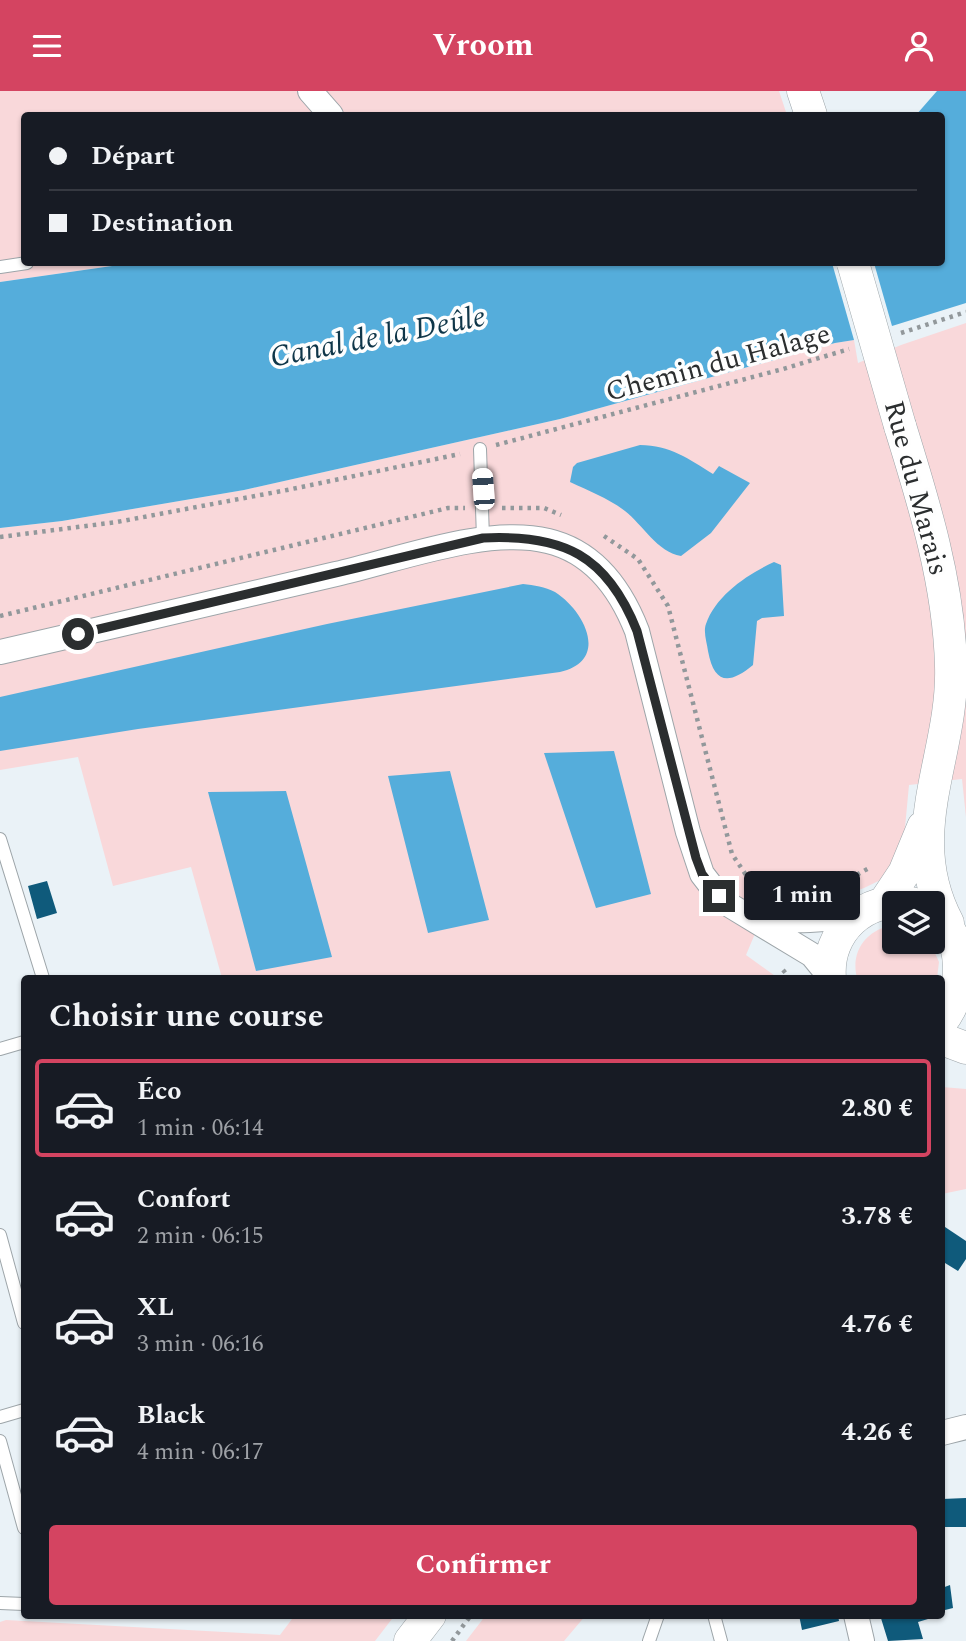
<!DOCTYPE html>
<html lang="fr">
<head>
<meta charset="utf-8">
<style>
  :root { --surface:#171b24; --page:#242831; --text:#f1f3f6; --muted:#9ea1a6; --line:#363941; --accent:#d44461 }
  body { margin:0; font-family:Spectral,serif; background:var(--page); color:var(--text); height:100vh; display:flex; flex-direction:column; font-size:26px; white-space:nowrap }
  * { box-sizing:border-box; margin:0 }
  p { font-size:23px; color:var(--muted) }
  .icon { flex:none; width:38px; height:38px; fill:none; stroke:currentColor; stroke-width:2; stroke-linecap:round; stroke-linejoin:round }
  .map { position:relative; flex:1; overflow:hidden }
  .drawer { position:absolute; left:21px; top:884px; width:924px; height:644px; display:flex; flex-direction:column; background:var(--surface); border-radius:7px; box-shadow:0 2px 5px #0004 }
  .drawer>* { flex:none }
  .guide { position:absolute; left:21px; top:21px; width:924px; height:154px; border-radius:7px; box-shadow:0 2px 5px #0004; display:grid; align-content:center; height:154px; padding:0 28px; background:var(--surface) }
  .buttons { position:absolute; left:882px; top:800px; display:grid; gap:14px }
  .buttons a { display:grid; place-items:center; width:63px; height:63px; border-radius:7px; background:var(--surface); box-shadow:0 2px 5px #0004; font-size:35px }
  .end { position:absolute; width:32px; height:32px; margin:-16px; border:9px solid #2b2e2f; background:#fff; box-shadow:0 0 0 4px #fff }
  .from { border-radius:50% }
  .bubble { position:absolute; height:49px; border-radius:7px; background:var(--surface); box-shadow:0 2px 5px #0004; font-size:23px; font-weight:700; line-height:49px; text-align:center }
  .car { position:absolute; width:21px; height:42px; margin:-21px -10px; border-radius:9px; box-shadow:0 0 5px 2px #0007; background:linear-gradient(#fff 24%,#345 0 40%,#fff 0 76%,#345 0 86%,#fff 0) }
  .guide b { display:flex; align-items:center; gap:24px; height:66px; font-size:26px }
  .guide b+b { border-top:2px solid var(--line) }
  .guide i { width:18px; height:18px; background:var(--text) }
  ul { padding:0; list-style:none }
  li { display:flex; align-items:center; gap:21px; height:98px; margin:0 14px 10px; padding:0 14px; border:4px solid transparent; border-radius:7px }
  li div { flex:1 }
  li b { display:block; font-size:26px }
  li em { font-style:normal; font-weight:700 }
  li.active { border-color:var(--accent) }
  li>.icon { width:63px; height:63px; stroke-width:1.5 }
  h2 { padding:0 28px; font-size:32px; line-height:84px }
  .action { display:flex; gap:14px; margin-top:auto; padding:14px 28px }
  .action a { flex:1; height:80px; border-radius:7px; background:var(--accent); color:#fff; font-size:28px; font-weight:700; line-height:80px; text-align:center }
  header { display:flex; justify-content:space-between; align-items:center; height:91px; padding:0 28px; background:var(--accent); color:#fff; font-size:32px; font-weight:700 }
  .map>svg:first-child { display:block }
</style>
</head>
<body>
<header><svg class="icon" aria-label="menu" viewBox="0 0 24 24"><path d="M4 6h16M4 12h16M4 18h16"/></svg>Vroom<svg class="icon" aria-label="person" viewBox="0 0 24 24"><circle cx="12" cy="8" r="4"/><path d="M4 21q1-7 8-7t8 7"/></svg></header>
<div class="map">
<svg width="966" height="1550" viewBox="0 0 966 1550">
  <rect width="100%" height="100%" fill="#eaf2f7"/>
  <!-- green -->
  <path fill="#f9d8da" d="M 0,0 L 779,0 L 787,24 L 24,24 L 24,172 L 133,172 L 0,191 Z
    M 966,232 L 966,726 L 962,688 L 909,694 L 901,779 L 864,797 L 811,817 L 764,806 L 754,845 L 746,864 L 778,887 L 222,887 L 191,776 L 113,795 L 78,666 L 0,679 L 0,437 L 62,430 L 244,399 L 560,328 L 835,252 L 854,249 L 858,272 L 901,254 Z
    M 894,834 L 894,850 L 930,851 L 939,871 L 937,887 L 857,887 C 850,860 867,838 894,834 Z
    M 942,996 L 966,998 L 966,1098 L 942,1103 Z
    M 295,1524 L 395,1524 L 375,1550 L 0,1550 L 0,1531 L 6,1529 L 280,1544 Z
    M 486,1524 L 586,1524 L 564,1550 L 466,1550 Z"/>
  <!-- water -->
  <path fill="#55addb" d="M 937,0 L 966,0 L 966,212 L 892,235 L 874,172 L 942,172 L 942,24 L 916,24 Z
    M 133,172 L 832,172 L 854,249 L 835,252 L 560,328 L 244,399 L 62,430 L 0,437 L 0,191 Z
    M 640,354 C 670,354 689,368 713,383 L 719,375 L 750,392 L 711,442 L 681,465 C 657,461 643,434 625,420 C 608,407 589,400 570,391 L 573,376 L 577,372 Z
    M 774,471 L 781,474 L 784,525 L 762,527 L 757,530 L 753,574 C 729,594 714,593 708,560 C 707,552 703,541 706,533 C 716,504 748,483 774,471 Z
    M 523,493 C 534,494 545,496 555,501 C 585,520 610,570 560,581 L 138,638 L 0,660 L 0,606 L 327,533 Z
    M 614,660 L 651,803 L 596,817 L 544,662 Z
    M 450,680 L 489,829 L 428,842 L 388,685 Z
    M 286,700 L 332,866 L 256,880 L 208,701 Z"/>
  <!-- building -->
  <path fill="#0f5a7b" d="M 47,790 L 57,822 L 37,828 L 28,795 Z
    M 942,1134 L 966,1150 L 966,1168 L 958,1180 L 945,1172 L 942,1177 Z
    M 966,1407 L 966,1436 L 942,1436 L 942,1408 Z
    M 950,1494 L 953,1517 L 945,1519 L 942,1497 Z
    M 799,1524 L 838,1524 L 839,1530 L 802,1539 Z
    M 880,1524 L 927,1524 L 928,1528 L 918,1531 L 923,1548 L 888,1550 Z"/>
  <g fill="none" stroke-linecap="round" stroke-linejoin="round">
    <defs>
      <path id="service" d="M 0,176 L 27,172
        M 480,358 L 483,447
        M 0,748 L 43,887
        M 0,958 L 24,951
        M 0,1144 L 24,1232
        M 0,1326 L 24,1319
        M 0,1350 L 24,1437
        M 0,1512 L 24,1513
        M 714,1524 L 721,1550
        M 649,1550 L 658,1524"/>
      <path id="minor" d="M 310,0 L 331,24
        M 0,561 C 112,535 224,510 336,483 C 399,469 485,435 548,450 C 594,461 621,499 637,540 L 688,741 L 702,783 L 719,805 L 731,815 L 812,864 L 830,886
        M 755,825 C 795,831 825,832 864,819
        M 942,1342 L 966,1336
        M 856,1524 L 862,1550"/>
      <path id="tertiary" d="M 803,0 L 811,24
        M 900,335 C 924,412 949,493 951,575 C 954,665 900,742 948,832
        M 884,812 L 904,782 L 923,736
        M 933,820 C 966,845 966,900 942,930
        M 830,887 C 826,841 865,804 911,812
        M 942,948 L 966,957
        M 410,1550 L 430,1524"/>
    </defs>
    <!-- service casing -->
    <use href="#service" stroke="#9da5a9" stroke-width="14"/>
    <!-- minor casing -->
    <use href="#minor" stroke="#9da5a9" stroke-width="26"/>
    <!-- tertiary casing -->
    <use href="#tertiary" stroke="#9da5a9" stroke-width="33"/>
    <!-- path -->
    <path stroke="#92989b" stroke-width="4.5" stroke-dasharray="3.5 5" stroke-linecap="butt" d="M 901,242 L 966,221
      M 496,354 L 783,278 L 849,258
      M 502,417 L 544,417 L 561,424
      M 604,445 L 638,468 L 668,515 L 732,763 L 746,784 L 786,798 L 801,801
      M 0,446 L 117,431 L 287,399 L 460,363
      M 0,525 L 448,417 L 465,417
      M 827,800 L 871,776
      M 783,879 L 790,887
      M 452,1550 L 471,1524"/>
    <!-- service -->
    <use href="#service" stroke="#fff" stroke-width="12"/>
    <!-- minor -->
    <use href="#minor" stroke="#fff" stroke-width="24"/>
    <!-- tertiary -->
    <use href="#tertiary" stroke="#fff" stroke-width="32"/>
    <defs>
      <path id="tertiary-bridge" d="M 853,172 L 900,335"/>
    </defs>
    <!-- tertiary-bridge casing -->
    <use href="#tertiary-bridge" stroke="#9da5a9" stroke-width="33" stroke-linecap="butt"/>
    <!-- tertiary-bridge -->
    <use href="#tertiary-bridge" stroke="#fff" stroke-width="32"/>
  </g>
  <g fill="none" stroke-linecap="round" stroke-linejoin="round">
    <!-- route -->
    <path stroke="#2b2e2f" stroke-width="9" d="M 78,543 L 483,447 C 563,443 607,464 637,540 L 696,767 L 702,783 L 719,805"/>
  </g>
  <g text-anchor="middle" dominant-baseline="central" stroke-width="7" stroke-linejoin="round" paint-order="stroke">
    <!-- street labels -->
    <g font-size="28" fill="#2b2e2f" stroke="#fefefe">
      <text transform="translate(718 272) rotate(-15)">Chemin du Halage</text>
      <text transform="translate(916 397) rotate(75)">Rue du Marais</text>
    </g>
    <!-- water labels -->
    <g font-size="30" font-style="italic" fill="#0f3649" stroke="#fefefe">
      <text transform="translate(378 246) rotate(-11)">Canal de la Deûle</text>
    </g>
  </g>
</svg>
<div class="buttons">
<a><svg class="icon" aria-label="layers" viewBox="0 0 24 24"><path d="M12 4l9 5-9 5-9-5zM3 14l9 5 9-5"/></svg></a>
</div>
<i class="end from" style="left:78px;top:543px"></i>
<i class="end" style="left:719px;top:805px"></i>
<div class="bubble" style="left:744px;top:780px;width:116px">1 min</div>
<i class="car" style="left:483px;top:398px;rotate:356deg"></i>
<div class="guide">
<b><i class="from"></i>Départ</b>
<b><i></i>Destination</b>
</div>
<section class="drawer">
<h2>Choisir une course</h2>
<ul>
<li class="active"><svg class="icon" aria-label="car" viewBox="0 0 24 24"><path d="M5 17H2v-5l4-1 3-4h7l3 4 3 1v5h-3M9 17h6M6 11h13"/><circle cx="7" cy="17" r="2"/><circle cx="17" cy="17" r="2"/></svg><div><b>Éco</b><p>1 min · 06:14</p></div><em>2.80 €</em></li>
<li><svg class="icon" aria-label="car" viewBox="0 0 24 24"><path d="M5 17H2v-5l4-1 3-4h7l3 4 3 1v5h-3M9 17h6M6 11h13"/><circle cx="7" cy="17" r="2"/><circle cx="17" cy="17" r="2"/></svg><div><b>Confort</b><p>2 min · 06:15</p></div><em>3.78 €</em></li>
<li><svg class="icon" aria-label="car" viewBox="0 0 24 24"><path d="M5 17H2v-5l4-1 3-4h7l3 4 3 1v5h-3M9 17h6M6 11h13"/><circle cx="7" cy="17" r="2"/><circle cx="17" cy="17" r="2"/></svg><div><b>XL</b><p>3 min · 06:16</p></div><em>4.76 €</em></li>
<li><svg class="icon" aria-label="car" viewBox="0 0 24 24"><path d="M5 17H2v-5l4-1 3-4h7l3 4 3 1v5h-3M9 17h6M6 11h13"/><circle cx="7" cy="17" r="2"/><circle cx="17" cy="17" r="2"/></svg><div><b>Black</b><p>4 min · 06:17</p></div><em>4.26 €</em></li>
</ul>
<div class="action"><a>Confirmer</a></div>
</section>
</div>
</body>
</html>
